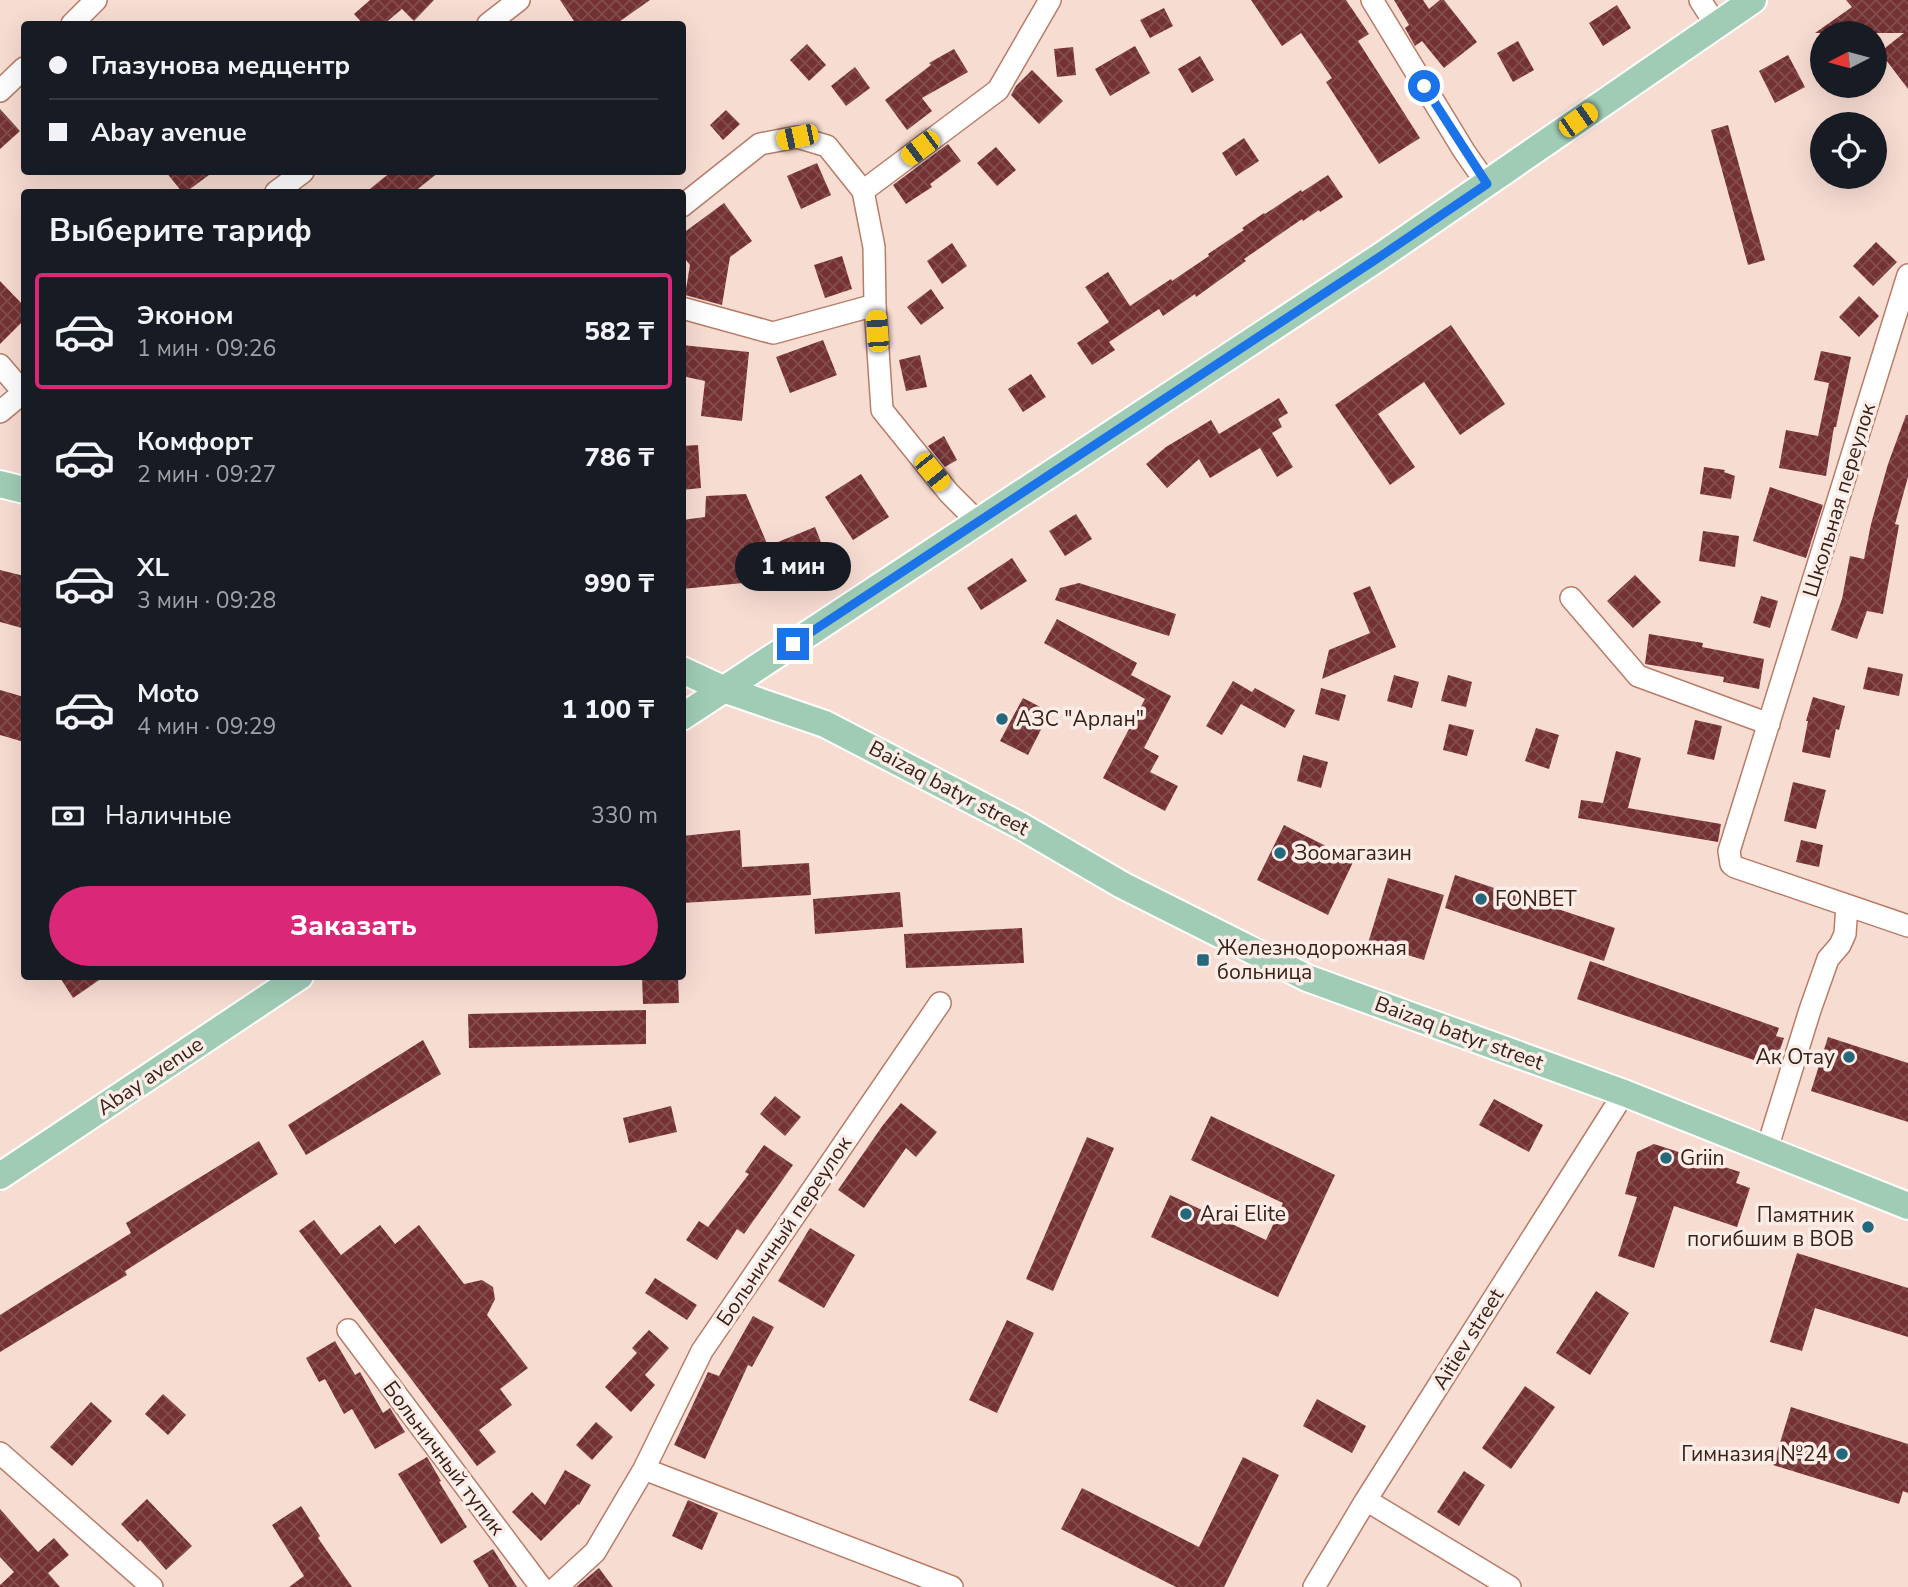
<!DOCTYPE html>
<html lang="ru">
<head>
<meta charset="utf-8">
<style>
  :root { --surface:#171b24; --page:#20242c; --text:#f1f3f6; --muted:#9ea1a6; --line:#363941; --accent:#db2777 }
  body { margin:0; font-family:"Nunito Sans",sans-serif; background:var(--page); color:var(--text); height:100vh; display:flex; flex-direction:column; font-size:26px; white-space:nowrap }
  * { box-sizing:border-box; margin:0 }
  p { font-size:23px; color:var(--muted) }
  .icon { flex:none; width:38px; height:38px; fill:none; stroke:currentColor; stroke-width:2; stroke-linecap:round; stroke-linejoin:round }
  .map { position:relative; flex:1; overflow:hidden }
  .side { position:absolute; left:21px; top:189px; width:665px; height:791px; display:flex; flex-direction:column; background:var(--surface); border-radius:7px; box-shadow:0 7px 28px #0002 }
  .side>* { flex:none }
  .banner { position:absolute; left:21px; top:21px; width:665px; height:154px; border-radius:7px; box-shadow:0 7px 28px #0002; display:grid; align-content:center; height:154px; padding:0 28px; background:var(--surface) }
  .needle { width:46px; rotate:264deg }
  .fabs { position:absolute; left:1810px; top:21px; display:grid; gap:14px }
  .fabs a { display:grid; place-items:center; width:77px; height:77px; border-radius:50%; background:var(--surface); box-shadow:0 7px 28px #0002; font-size:35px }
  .end { position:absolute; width:32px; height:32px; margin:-16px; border:9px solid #1a73e8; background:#fff; box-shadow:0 0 0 4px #fff }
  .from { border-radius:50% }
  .bubble { position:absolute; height:49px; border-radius:24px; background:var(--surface); box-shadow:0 7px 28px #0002; font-size:23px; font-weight:800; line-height:49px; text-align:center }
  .car { position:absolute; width:21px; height:42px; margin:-21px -10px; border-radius:9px; box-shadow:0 0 5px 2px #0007; background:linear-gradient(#f5c518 24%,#345 0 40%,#f5c518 0 76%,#345 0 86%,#f5c518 0) }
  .banner b { display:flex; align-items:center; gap:24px; height:66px; font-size:26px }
  .banner b+b { border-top:2px solid var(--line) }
  .banner i { width:18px; height:18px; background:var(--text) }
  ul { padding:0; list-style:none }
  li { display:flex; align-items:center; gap:21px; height:116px; margin:0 14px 10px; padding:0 14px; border:4px solid transparent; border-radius:7px }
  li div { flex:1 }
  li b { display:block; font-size:26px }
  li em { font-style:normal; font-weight:800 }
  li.active { border-color:var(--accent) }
  li>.icon { width:63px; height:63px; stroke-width:1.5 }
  h2 { padding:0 28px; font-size:32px; line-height:84px }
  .pay { display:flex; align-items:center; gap:18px; height:77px; padding:0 28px; font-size:26px }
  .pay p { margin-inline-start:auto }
  .cta { display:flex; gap:14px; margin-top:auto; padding:14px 28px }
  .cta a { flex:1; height:80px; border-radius:42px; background:var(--accent); color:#fff; font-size:28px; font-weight:800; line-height:80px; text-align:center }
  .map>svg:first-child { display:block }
</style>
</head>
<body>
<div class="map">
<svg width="1908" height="1587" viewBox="0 0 1908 1587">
  <defs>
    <pattern id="building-cross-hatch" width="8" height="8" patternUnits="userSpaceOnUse" patternTransform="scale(1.75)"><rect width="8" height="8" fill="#743234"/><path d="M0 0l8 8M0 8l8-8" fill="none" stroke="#844e4f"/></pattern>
  </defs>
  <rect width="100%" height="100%" fill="#f7dcd2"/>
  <!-- building -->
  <path fill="url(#building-cross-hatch)" d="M 370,0 L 434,0 L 414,21 L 402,9 L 384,24 L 363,24 L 354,14 Z
    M 560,0 L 650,0 L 616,24 L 576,24 Z
    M 1251,0 L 1346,0 L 1369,34 L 1358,41 L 1420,138 L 1379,164 L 1326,82 L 1332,78 L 1301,33 L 1282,46 Z
    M 1394,0 L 1423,0 L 1429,9 L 1440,0 L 1444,0 L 1477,42 L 1444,68 L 1422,41 L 1415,46 L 1405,28 L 1409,25 Z
    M 1846,0 L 1908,0 L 1908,89 L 1880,52 L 1904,33 L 1815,33 L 1852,7 Z
    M 1617,5 L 1631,28 L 1603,46 L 1589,23 Z
    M 1164,8 L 1173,26 L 1150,38 L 1140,20 Z
    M 1518,41 L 1534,70 L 1513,82 L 1497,53 Z
    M 807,44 L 826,65 L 809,81 L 790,60 Z
    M 1135,46 L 1150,73 L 1110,96 L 1095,69 Z
    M 1073,47 L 1076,75 L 1057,77 L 1054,49 Z
    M 954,49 L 968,72 L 922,98 L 932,111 L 907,130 L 885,100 L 931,65 L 929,63 Z
    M 1788,55 L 1805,87 L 1775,103 L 1759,71 Z
    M 1200,56 L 1214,80 L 1192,93 L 1178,69 Z
    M 855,67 L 870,88 L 846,106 L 831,86 Z
    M 1032,70 L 1063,101 L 1039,124 L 1011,95 L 1016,86 Z
    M 0,109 L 20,131 L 0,149 Z
    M 726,110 L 740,124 L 723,140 L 710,125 Z
    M 1728,125 L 1765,260 L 1748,265 L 1711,130 Z
    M 1244,138 L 1259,161 L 1236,176 L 1222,153 Z
    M 948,144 L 961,161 L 930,184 L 932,187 L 906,204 L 893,185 Z
    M 996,147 L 1016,170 L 997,186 L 977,163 Z
    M 817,163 L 831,195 L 801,209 L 787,176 Z
    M 166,172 L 213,172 L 186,192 L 182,192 Z
    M 391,172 L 439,172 L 414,192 L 366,192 Z
    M 1328,175 L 1343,197 L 1320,212 L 1319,210 L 1303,221 L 1302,219 L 1244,259 L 1246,261 L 1196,297 L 1195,294 L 1163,316 L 1159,309 L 1109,342 L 1115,350 L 1092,365 L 1077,343 L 1109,322 L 1085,287 L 1108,272 L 1130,306 L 1171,279 L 1172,281 L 1209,256 L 1208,254 L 1244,230 L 1242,228 L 1264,213 L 1265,214 L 1301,190 L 1302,192 Z
    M 724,203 L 752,241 L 730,257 L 722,305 L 685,295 L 690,265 L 682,255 L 682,234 Z
    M 1876,242 L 1897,262 L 1873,286 L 1853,266 Z
    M 952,243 L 967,266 L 942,284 L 927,261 Z
    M 842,256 L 852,289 L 825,298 L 814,265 Z
    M 0,281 L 24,306 L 24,320 L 0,344 Z
    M 931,289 L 944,308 L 921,325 L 907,307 Z
    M 1859,296 L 1879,316 L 1859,337 L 1839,317 Z
    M 1451,325 L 1505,404 L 1460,435 L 1424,382 L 1378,414 L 1415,467 L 1390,485 L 1335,405 Z
    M 823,340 L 837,375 L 790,393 L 776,357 Z
    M 682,345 L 749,352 L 742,421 L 701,416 L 705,381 L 682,376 Z
    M 1821,351 L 1851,357 L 1836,427 L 1834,427 L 1826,476 L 1779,468 L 1786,430 L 1818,436 L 1829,383 L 1814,380 Z
    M 920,355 L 927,387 L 906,391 L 899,360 Z
    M 1031,374 L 1046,397 L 1023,412 L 1008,389 Z
    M 1279,398 L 1288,413 L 1278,419 L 1282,427 L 1272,433 L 1293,467 L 1277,477 L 1260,448 L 1210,478 L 1199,459 L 1167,488 L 1146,464 L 1166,447 L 1211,420 L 1219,434 Z
    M 1906,415 L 1908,415 L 1908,477 L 1895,524 L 1899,525 L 1883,614 L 1867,611 L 1857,639 L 1831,630 L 1842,599 L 1850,556 L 1864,559 L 1871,524 L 1888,464 Z
    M 944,436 L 957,460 L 945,467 L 928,446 Z
    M 698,445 L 701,488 L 682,490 L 682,446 Z
    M 1704,467 L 1725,470 L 1724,472 L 1735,476 L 1731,499 L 1700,494 Z
    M 861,474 L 889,517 L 853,540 L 825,497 Z
    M 1770,487 L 1823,505 L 1806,558 L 1753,541 Z
    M 746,494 L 768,546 L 815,527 L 824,550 L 793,563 L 790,555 L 745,573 L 753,582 L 682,589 L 682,520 L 705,517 L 706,496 Z
    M 1076,514 L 1092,539 L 1065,556 L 1049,531 Z
    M 1703,531 L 1739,536 L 1735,567 L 1699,561 Z
    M 1012,558 L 1027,581 L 981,610 L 967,588 Z
    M 0,570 L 24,576 L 24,620 L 22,628 L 0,622 Z
    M 1635,575 L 1661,602 L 1633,628 L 1607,601 Z
    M 1079,583 L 1176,614 L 1169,636 L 1055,600 L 1060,588 Z
    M 1370,586 L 1396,647 L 1322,679 L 1329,650 L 1370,633 L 1353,593 Z
    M 1761,596 L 1778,601 L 1770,628 L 1753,623 Z
    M 1057,619 L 1137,663 L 1131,675 L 1171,696 L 1144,748 L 1159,756 L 1150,772 L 1178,786 L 1165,811 L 1103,778 L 1145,699 L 1044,643 Z
    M 1649,634 L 1703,643 L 1702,647 L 1764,659 L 1759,689 L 1723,682 L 1724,677 L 1645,664 Z
    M 1868,667 L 1903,674 L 1899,696 L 1863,689 Z
    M 1394,675 L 1419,682 L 1412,708 L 1387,701 Z
    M 1448,675 L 1472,682 L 1466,707 L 1441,701 Z
    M 1233,681 L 1252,692 L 1255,688 L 1295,710 L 1285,728 L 1241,704 L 1222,735 L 1206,726 Z
    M 1321,688 L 1346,695 L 1339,721 L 1315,714 Z
    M 0,690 L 24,697 L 24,742 L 0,735 Z
    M 1813,697 L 1845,706 L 1839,730 L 1836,729 L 1830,758 L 1802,752 L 1808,721 L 1806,721 Z
    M 1023,698 L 1050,712 L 1028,755 L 1000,741 Z
    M 1695,720 L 1722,726 L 1714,760 L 1687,754 Z
    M 1449,724 L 1474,730 L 1467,756 L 1443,750 Z
    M 1536,728 L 1559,735 L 1549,769 L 1525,761 Z
    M 1616,751 L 1641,758 L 1628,808 L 1721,824 L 1718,842 L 1578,818 L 1581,800 L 1603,803 Z
    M 1303,755 L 1328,762 L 1321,788 L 1297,781 Z
    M 1793,782 L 1826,790 L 1816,829 L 1784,821 Z
    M 1284,825 L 1354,860 L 1328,915 L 1257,880 Z
    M 740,830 L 742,867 L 809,863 L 811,895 L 682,903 L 682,836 Z
    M 1801,840 L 1823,845 L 1819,867 L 1796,862 Z
    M 1455,875 L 1615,928 L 1604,961 L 1445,908 Z
    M 1388,878 L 1444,895 L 1424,960 L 1368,943 Z
    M 900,892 L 903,927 L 815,934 L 813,899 Z
    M 1022,928 L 1024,963 L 906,968 L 904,934 Z
    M 1590,961 L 1779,1028 L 1776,1036 L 1784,1038 L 1774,1067 L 1577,999 Z
    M 59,976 L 105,976 L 73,998 Z
    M 642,976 L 678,976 L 679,1003 L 643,1004 Z
    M 646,1010 L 646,1044 L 469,1048 L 468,1014 Z
    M 1828,1037 L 1908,1063 L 1908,1122 L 1811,1091 Z
    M 423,1040 L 441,1074 L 306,1155 L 288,1125 Z
    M 775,1096 L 801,1117 L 785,1136 L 760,1114 Z
    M 1494,1099 L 1543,1125 L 1529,1152 L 1479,1125 Z
    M 901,1103 L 937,1132 L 916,1157 L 906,1148 L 864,1208 L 838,1190 L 883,1125 Z
    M 671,1106 L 677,1132 L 629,1143 L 623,1118 Z
    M 1211,1116 L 1335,1175 L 1278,1297 L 1151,1237 L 1170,1195 L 1266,1240 L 1283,1203 L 1191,1160 Z
    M 1087,1137 L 1114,1148 L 1053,1291 L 1026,1279 Z
    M 259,1141 L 278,1174 L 125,1271 L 127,1275 L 0,1352 L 0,1315 L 131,1233 L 126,1223 Z
    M 1654,1144 L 1740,1172 L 1736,1183 L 1750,1188 L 1737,1227 L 1674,1206 L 1654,1268 L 1618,1256 L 1637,1197 L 1625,1194 L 1637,1152 Z
    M 764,1145 L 793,1165 L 744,1234 L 737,1229 L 717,1260 L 686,1240 L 699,1221 L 708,1227 L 749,1174 L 745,1172 Z
    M 314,1220 L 341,1255 L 380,1225 L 395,1244 L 419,1225 L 464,1284 L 482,1280 L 493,1287 L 495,1299 L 487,1315 L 528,1368 L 500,1389 L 512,1405 L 479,1430 L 496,1452 L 477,1466 L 299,1231 Z
    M 810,1228 L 855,1255 L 824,1308 L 778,1281 Z
    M 1797,1253 L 1908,1288 L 1908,1337 L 1815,1308 L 1802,1351 L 1770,1342 Z
    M 655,1278 L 697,1305 L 687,1320 L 645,1293 Z
    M 1596,1291 L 1629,1313 L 1590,1375 L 1556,1353 Z
    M 753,1316 L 774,1327 L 752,1367 L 748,1365 L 705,1459 L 674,1445 L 708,1372 L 719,1376 Z
    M 1007,1320 L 1034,1333 L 997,1413 L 969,1400 Z
    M 649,1330 L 669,1348 L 645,1375 L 655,1385 L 631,1412 L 605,1387 L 637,1353 L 632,1348 Z
    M 335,1341 L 355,1375 L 360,1372 L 383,1413 L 390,1408 L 405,1432 L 375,1449 L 352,1409 L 344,1414 L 325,1379 L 319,1382 L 306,1358 Z
    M 1525,1386 L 1555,1407 L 1511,1469 L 1482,1448 Z
    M 163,1394 L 186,1415 L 168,1435 L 145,1414 Z
    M 1317,1399 L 1366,1426 L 1352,1453 L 1303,1426 Z
    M 91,1402 L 112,1421 L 72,1466 L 50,1447 Z
    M 1791,1407 L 1908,1444 L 1908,1493 L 1903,1491 L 1899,1504 L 1773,1465 Z
    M 596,1422 L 613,1437 L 592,1460 L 576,1445 Z
    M 427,1457 L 441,1481 L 439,1482 L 467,1527 L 441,1544 L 398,1474 Z
    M 1243,1457 L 1279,1475 L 1224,1587 L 1176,1587 L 1061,1529 L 1082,1488 L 1199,1547 Z
    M 565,1470 L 591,1485 L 579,1505 L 578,1504 L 541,1541 L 512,1512 L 532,1492 L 545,1505 Z
    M 1464,1471 L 1485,1485 L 1459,1526 L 1437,1512 Z
    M 147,1499 L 192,1546 L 166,1570 L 140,1540 L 138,1542 L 121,1524 Z
    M 688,1500 L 718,1513 L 702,1550 L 672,1536 Z
    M 301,1506 L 320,1536 L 318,1538 L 352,1587 L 289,1587 L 304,1576 L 272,1525 Z
    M 0,1509 L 38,1552 L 54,1538 L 69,1555 L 48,1573 L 60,1587 L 0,1587 L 0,1585 L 14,1572 L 0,1557 Z
    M 493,1549 L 517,1587 L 489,1587 L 473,1561 Z
    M 599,1568 L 613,1587 L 576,1587 L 588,1577 Z"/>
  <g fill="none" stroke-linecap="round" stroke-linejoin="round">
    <defs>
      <path id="minor" d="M 1372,0 L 1464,151 L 1487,184
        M 1700,0 L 1716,25
        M 72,24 L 96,0
        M 488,24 L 519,0
        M 0,91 L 24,68
        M 863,191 L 998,90 L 1050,0
        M 276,192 L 303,172
        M 682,206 L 760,144 L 797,137 L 827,146 L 863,191 L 874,247 L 875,305 L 882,410 L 949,493 L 978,522
        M 1908,275 L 1729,851 L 1731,864 L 1735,867 L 1908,926
        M 682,308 L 773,333 L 875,305
        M 0,365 L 24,393
        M 0,412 L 24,392
        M 1571,598 L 1638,676 L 1769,724
        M 1767,1149 L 1810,1010 L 1828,959 L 1840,945 L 1845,934 L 1847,906
        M 348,1330 L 541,1587
        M 0,1453 L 152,1587
        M 644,1469 L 952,1587
        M 1366,1500 L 1510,1587
        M 557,1587 L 595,1552 L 644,1469 L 702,1351 L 940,1003
        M 1314,1587 L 1366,1500 L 1624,1093"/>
      <path id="major" d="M 0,484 L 24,490
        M 682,670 L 723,689 L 825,724 L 1019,825 L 1122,885 L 1307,978 L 1624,1093 L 1908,1206
        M 682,717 L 1381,256 L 1753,0
        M 0,1176 L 300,976"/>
    </defs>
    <!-- minor casing -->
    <use href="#minor" stroke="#b87c67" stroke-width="24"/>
    <!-- major casing -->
    <use href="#major" stroke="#fff" stroke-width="30"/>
    <!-- minor -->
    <use href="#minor" stroke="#fff" stroke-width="21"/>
    <!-- major -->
    <use href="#major" stroke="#a0ccb6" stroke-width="26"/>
  </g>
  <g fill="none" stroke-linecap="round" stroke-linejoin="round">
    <!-- route -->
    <path stroke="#1a73e8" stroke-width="9" d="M 793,644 L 1381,256 L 1487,184 L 1424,86"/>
  </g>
  <!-- markers -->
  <g fill="#26687b" stroke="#faece7" stroke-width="2.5">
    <circle cx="1002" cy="719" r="7"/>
    <circle cx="1280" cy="853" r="7"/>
    <circle cx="1481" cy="899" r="7"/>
    <rect x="1196" y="953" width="14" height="14" rx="3.5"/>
    <circle cx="1849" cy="1057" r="7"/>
    <circle cx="1666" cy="1158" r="7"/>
    <circle cx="1186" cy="1214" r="7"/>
    <circle cx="1868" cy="1227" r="7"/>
    <circle cx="1842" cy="1454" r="7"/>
  </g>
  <g text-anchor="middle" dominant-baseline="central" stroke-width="7" stroke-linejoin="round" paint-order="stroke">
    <!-- street labels -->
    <g font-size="21" fill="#392118" stroke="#faece7">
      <text transform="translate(1839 500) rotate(-73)">Школьная переулок</text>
      <text transform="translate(949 788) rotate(28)">Baizaq batyr street</text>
      <text transform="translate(1459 1033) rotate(20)">Baizaq batyr street</text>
      <text transform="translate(150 1076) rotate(-34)">Abay avenue</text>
      <text transform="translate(784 1231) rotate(-56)">Больничный переулок</text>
      <text transform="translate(1468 1339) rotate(-58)">Aitiev street</text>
      <text transform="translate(444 1458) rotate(53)">Больничный тупик</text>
    </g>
    <!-- poi labels -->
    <g font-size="21" fill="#392118" stroke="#faece7" text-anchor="start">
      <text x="1016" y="719">АЗС "Арлан"</text>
      <text x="1294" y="853">Зоомагазин</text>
      <text x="1495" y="899">FONBET</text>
      <text x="1217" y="948">Железнодорожная<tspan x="1217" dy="24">больница</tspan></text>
      <text x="1835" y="1057" text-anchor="end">Ак Отау</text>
      <text x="1680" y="1158">Griin</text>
      <text x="1200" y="1214">Arai Elite</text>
      <text x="1854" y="1215" text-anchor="end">Памятник<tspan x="1854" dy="24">погибшим в ВОВ</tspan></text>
      <text x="1828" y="1454" text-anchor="end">Гимназия №24</text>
    </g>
  </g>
</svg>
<div class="fabs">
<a><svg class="needle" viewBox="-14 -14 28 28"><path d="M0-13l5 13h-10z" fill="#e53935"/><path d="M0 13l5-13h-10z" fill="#9ea1a6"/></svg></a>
<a><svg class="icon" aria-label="locate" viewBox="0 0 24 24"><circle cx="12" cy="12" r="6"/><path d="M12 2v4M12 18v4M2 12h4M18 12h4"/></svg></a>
</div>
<i class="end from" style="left:1424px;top:86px"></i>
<i class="end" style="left:793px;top:644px"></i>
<div class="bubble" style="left:735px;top:542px;width:116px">1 мин</div>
<i class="car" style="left:1578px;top:120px;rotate:55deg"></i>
<i class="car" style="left:797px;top:137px;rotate:258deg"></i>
<i class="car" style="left:920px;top:148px;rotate:233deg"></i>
<i class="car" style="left:877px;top:331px;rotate:356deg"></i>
<i class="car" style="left:932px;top:472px;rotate:141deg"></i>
<div class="banner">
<b><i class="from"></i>Глазунова медцентр</b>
<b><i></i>Abay avenue</b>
</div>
<section class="side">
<h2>Выберите тариф</h2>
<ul>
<li class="active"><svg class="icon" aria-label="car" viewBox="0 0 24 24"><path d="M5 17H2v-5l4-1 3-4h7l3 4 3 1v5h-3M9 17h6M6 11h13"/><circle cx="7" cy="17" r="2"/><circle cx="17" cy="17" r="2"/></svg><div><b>Эконом</b><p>1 мин · 09:26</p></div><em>582 ₸</em></li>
<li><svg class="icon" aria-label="car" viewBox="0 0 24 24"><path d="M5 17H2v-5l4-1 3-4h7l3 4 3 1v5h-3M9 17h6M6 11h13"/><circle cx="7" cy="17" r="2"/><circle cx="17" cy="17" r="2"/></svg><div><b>Комфорт</b><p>2 мин · 09:27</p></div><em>786 ₸</em></li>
<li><svg class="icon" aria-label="car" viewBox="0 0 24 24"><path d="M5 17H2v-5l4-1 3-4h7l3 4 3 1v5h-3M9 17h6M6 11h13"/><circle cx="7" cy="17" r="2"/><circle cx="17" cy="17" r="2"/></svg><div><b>XL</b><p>3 мин · 09:28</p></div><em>990 ₸</em></li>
<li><svg class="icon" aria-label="car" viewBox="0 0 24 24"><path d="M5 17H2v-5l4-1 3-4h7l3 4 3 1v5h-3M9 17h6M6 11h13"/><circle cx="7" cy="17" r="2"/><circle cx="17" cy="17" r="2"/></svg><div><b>Moto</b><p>4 мин · 09:29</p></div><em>1 100 ₸</em></li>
</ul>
<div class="pay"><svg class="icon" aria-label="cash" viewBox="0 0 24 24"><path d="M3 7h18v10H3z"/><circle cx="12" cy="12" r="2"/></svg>Наличные<p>330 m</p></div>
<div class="cta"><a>Заказать</a></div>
</section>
</div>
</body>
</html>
